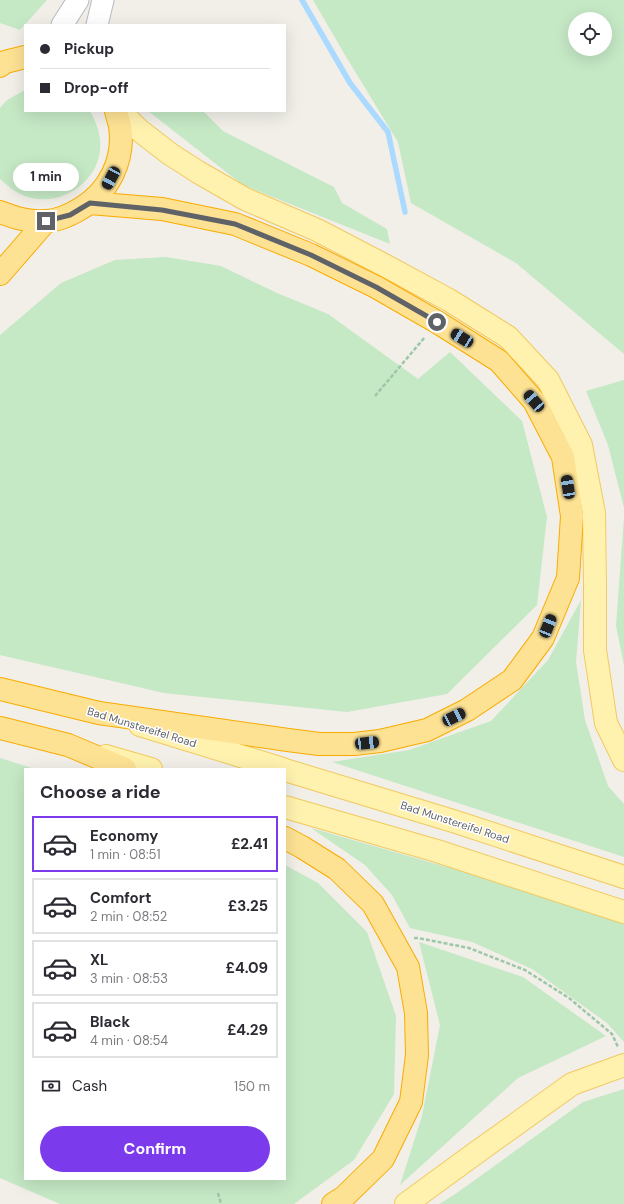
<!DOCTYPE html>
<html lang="en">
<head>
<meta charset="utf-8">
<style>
  :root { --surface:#fff; --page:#f7f7f7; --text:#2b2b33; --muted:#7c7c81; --line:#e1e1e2; --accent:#7c3aed }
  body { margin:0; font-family:"DM Sans",sans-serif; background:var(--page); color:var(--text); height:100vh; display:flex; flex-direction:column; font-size:15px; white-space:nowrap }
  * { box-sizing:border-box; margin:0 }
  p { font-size:13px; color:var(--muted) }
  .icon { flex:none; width:22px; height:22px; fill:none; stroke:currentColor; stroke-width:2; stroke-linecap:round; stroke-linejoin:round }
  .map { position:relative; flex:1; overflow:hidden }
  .side { position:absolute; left:24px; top:768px; width:262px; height:412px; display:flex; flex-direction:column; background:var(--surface); border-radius:0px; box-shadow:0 4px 16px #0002 }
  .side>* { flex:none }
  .banner { position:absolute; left:24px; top:24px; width:262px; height:88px; border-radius:0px; box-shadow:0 4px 16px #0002; display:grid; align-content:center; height:88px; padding:0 16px; background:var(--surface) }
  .buttons { position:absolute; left:568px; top:12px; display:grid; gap:8px }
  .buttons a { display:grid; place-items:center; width:44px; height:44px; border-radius:50%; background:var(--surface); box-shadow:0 4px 16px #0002; font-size:20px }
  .end { position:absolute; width:18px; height:18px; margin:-9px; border:5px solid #5f6368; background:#fff; box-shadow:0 0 0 2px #fff }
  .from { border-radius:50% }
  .bubble { position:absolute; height:28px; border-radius:14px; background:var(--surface); box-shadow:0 4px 16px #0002; font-size:13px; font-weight:700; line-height:28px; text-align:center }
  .car { position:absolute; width:12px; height:24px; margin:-12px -6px; border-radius:5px; box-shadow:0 0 3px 1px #0007; background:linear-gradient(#222 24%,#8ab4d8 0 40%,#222 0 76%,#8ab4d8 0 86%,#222 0) }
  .banner b { display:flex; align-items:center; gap:14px; height:38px; font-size:15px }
  .banner b+b { border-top:1px solid var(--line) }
  .banner i { width:10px; height:10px; background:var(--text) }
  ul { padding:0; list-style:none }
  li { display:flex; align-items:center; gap:12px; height:56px; margin:0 8px 6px; padding:0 8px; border:2px solid var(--line); border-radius:0px }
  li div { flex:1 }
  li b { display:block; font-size:15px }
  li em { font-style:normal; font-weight:700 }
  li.on { border-color:var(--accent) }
  li>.icon { width:36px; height:36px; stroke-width:1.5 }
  h2 { padding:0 16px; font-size:18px; line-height:48px }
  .pay { display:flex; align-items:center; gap:10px; height:44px; padding:0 16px; font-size:15px }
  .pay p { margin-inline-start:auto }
  .action { display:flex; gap:8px; margin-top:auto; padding:8px 16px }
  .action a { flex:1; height:46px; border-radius:24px; background:var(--accent); color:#fff; font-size:16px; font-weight:700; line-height:46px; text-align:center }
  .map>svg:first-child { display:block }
</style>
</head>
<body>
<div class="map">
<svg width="624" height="1204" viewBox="0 0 624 1204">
  <rect width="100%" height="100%" fill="#f1efe8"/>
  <!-- green -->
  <path fill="#c5e8c5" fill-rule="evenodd" d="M 0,0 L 47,0 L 20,30 L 0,23 Z
    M 313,0 L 624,0 L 624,354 L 516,263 L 411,203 L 398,142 L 345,55 ZM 575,19 L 605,19 L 605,49 L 575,49 Z
    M 25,90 L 25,111 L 90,111 C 95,120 99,129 100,140 C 104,178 64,208 28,197 C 17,194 9,187 0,179 L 0,108 L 7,100 Z
    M 148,111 L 203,111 L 223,131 L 334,187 L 342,203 L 387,229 L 390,244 L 243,185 Z
    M 166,257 L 221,266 L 277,293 L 328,314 L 418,379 L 450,352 L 522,421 L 547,517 L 537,605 L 447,694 L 347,712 L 164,693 L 0,655 L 0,335 L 61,283 L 115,260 Z
    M 624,380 L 624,508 L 608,445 L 586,391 Z
    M 624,517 L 624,665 L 616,626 Z
    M 581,600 L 576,662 L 585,720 L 608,786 L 624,804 L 624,857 L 332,762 L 409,750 L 491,721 L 548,660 Z
    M 0,758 L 35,769 L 25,769 L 25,1179 L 285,1179 L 285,865 L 318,883 L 367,932 L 396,1016 L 394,1094 L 354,1160 L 294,1204 L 60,1204 L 0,1178 Z
    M 311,828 L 540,894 L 624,924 L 624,1042 L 607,1023 L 532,969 L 472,942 L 410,928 L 392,895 L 365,865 Z
    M 419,942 L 523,977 L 606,1036 L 518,1078 L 400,1185 L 422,1116 L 440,1025 Z
    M 624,1089 L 624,1204 L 439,1204 L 454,1195 L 583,1102 Z"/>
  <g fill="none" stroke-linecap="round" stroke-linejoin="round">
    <!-- stream -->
    <path stroke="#aadaff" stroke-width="5.5" d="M 302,0 L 350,83 L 388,132 L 405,212"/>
    <defs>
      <path id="secondary" d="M 62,25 L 78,0
        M 97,25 L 103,0"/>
      <path id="primary" d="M 120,111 L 139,130 L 170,154 L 198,172 L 245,199 L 317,230 L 386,266 L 449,300 L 508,337 L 548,380 L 581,445 L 594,513 L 595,587 L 595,650 L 606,723 L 624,760
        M 140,725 L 283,769
        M 106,756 L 151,769
        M 285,770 L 453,821 L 624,877
        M 285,807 L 437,851 L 624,912
        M 406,1204 L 473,1155 L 572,1084 L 624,1065"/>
      <path id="highway" d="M 0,66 L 5,62 L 25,57
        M 0,212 C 16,218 28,222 45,221 C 57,221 70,215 80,209 C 109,192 125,160 120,126 C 119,121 117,116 116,111
        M 0,274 L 46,221
        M 0,689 L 99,713 L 288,740 L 319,744 L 354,744 L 380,741 L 427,730 L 467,710 L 512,680 L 543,638 L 568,578 L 572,516 L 563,457 L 534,401 L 499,361 L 437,322 L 376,287 L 311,255 L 235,224 L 162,209 L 90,203
        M 0,728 L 68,745 L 125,769
        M 285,838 L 302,847 L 337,869 L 373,904 L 408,967 L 416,1013 L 417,1055 L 411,1102 L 383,1159 L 344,1197 L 333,1204"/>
    </defs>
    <!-- secondary casing -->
    <use href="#secondary" stroke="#b6babf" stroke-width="23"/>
    <!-- primary casing -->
    <use href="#primary" stroke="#f2c960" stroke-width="24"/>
    <!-- highway casing -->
    <use href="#highway" stroke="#f9ab00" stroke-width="24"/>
    <!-- path -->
    <path stroke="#9cc7a9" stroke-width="2.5" stroke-dasharray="4 2" stroke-linecap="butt" d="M 375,396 L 425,337
      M 414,938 L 418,938 L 469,948 L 525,970 L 569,998 L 612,1034 L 618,1047
      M 218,1193 L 221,1204"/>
    <!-- secondary -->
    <use href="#secondary" stroke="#fff" stroke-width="21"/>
    <!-- primary -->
    <use href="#primary" stroke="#fff2af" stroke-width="22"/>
    <!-- highway -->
    <use href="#highway" stroke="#fde293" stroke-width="22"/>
  </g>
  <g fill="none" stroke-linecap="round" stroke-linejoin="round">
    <!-- route -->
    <path stroke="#5f6368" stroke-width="5" d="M 46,221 L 70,215 L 90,203 L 162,210 L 235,224 L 311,255 L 376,287 L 437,322"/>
  </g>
  <g text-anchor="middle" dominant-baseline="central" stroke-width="3" stroke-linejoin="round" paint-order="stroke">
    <!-- street labels -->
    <g font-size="11" fill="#5f6368" stroke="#fff">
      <text transform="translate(142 727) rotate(17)">Bad Munstereifel Road</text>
      <text transform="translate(455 822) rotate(18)">Bad Munstereifel Road</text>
    </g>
  </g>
</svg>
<div class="buttons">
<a><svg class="icon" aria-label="locate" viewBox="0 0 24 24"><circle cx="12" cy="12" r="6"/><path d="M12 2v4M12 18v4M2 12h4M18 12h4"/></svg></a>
</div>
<i class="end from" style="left:437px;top:322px"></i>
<i class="end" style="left:46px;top:221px"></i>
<div class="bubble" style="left:13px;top:163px;width:66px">1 min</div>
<i class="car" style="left:111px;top:178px;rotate:208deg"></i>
<i class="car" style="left:462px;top:338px;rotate:302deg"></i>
<i class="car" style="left:534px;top:401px;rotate:319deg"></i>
<i class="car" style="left:568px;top:487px;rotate:351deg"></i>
<i class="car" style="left:548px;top:626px;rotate:22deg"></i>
<i class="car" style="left:454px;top:717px;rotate:64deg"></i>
<i class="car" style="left:367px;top:743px;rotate:84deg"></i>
<div class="banner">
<b><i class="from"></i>Pickup</b>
<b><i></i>Drop-off</b>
</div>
<section class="side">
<h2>Choose a ride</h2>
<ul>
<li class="on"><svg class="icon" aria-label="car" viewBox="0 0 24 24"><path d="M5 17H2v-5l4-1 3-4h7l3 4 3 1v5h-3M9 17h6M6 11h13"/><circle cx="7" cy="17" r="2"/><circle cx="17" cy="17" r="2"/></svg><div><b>Economy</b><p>1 min · 08:51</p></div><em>£2.41</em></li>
<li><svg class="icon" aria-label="car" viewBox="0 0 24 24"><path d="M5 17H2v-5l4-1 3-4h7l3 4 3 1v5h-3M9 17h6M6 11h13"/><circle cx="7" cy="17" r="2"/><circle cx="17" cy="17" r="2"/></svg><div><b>Comfort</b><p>2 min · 08:52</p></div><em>£3.25</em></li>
<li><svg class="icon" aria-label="car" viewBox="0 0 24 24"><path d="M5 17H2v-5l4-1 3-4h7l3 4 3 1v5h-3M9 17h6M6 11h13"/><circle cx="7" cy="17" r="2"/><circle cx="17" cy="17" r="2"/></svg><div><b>XL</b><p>3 min · 08:53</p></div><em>£4.09</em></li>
<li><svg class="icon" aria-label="car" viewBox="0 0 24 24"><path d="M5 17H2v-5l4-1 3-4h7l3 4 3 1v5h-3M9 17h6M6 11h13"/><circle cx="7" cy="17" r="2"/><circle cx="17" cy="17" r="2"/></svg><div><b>Black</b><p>4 min · 08:54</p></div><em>£4.29</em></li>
</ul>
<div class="pay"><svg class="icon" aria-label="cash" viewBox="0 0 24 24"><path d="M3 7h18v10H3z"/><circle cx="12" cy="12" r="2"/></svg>Cash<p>150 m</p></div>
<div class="action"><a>Confirm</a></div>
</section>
</div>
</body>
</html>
